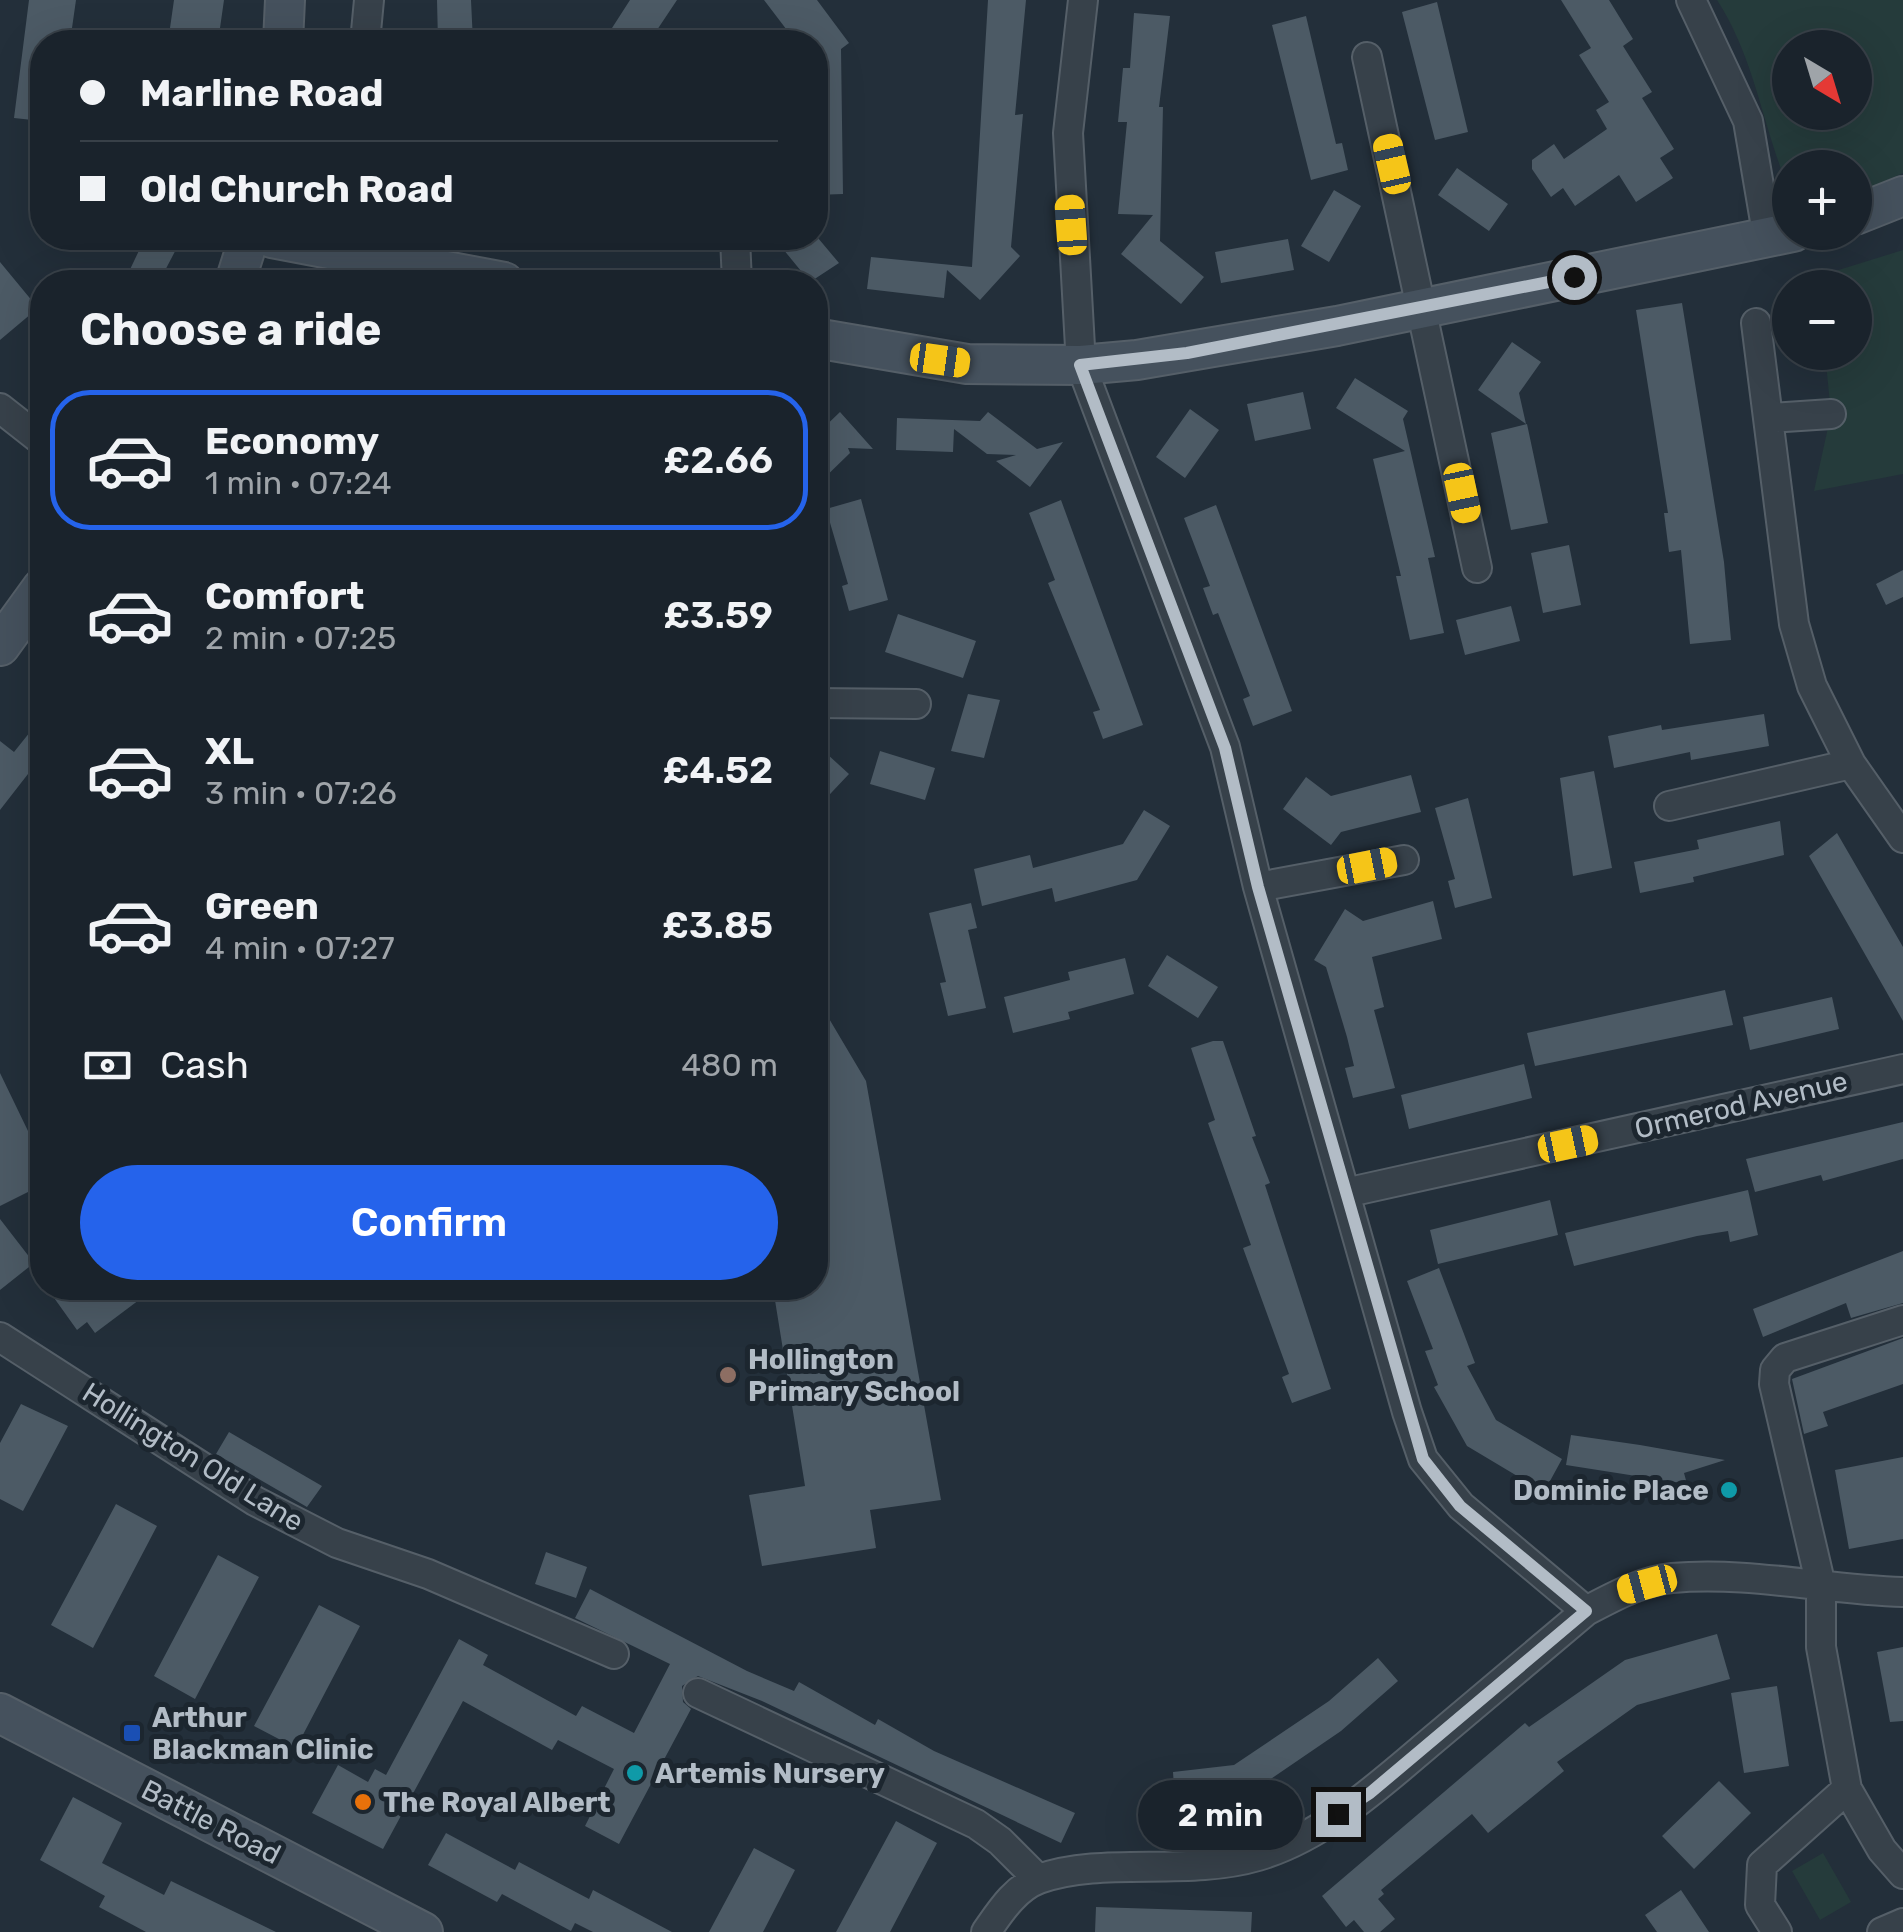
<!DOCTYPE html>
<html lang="en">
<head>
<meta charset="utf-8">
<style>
  :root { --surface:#1a232c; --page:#272f38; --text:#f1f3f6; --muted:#9fa4a9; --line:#384048; --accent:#2563eb }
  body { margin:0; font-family:Rubik,sans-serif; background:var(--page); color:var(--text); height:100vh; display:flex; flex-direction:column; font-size:38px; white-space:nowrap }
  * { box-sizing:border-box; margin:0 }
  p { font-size:32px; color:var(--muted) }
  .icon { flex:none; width:55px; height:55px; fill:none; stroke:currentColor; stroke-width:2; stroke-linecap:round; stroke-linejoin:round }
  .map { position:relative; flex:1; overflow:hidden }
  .details { position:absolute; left:30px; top:270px; width:798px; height:1030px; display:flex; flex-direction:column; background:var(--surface); border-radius:40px; box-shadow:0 10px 40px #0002,0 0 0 2px var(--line) }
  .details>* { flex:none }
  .guide { position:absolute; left:30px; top:30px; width:798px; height:220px; border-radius:40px; box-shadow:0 10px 40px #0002,0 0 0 2px var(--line); display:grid; align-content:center; height:220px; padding:0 50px; background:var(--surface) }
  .needle { width:65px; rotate:142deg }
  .fabs { position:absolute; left:1772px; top:30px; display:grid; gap:20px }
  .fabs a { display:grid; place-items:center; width:100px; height:100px; border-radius:50%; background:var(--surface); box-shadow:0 10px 40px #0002,0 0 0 2px var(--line); font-size:50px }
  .end { position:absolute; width:45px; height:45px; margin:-22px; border:12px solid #b2bcc6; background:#111; box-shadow:0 0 0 5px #111 }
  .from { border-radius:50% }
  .bubble { position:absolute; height:70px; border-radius:35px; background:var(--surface); box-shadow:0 10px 40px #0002,0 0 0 2px var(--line); font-size:32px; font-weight:600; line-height:70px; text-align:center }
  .car { position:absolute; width:30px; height:60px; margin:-30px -15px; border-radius:12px; box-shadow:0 0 8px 2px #0007; background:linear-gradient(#f5c518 24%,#345 0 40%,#f5c518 0 76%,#345 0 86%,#f5c518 0) }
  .guide b { display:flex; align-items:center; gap:35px; height:95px; font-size:38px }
  .guide b+b { border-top:2px solid var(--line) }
  .guide i { width:25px; height:25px; background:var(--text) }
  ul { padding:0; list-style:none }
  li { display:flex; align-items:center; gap:30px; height:140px; margin:0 20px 15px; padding:0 30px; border:5px solid transparent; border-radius:40px }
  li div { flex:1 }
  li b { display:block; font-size:38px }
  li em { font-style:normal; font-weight:600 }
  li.on { border-color:var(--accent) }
  li>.icon { width:90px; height:90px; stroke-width:1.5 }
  h2 { padding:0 50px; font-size:45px; line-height:120px }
  .pay { display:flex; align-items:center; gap:25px; height:110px; padding:0 50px; font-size:38px }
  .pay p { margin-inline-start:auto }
  .primary-button { display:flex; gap:20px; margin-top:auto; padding:20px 50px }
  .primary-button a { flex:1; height:115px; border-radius:60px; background:var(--accent); color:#fff; font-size:40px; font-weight:600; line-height:115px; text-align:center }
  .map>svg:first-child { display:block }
</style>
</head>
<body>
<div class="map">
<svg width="1903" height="1932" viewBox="0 0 1903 1932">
  <rect width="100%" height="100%" fill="#232f3a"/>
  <!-- green -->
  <path fill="#253b3b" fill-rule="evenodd" d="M 1717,0 L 1903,0 L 1903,173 L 1855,195 L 1855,168 L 1790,168 L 1790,192 C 1763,129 1755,58 1717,0 ZM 1790,48 L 1855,48 L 1855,112 L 1790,112 Z
    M 1903,250 L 1903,474 L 1814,491 L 1831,414 L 1825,353 L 1855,352 L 1855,288 L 1790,288 L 1790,292 L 1787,286 Z
    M 1823,1853 L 1851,1902 L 1820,1920 L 1792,1871 Z"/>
  <!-- building -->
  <path fill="#4c5a65" d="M 29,0 L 76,0 L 70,42 L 42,42 L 42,121 L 14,118 Z
    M 174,0 L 224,0 L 218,42 L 168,42 Z
    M 437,0 L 471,0 L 473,42 L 438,42 Z
    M 630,0 L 677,0 L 649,42 L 603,42 Z
    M 764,0 L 817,0 L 849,43 L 841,49 L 843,194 L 815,195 L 815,42 L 796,42 Z
    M 988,0 L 1026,0 L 1015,115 L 1023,114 L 1011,247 L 1020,256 L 980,300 L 947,270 L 944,298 L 867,289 L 871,257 L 972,267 Z
    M 1561,0 L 1609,0 L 1633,39 L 1623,46 L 1652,92 L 1642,98 L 1674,149 L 1660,158 L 1673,178 L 1636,202 L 1619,175 L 1575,206 L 1563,188 L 1551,197 L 1532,169 L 1532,160 L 1554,144 L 1564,159 L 1607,129 L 1596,110 L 1609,102 L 1579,55 L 1591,48 Z
    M 1437,2 L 1468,132 L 1435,140 L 1402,12 Z
    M 1134,13 L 1170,16 L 1159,107 L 1163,107 L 1160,241 L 1204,277 L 1181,304 L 1121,254 L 1153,215 L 1118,214 L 1127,122 L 1118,122 L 1123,68 L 1130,68 Z
    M 1306,16 L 1336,144 L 1342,143 L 1348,170 L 1311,180 L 1272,25 Z
    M 1457,168 L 1508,204 L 1489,231 L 1438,195 Z
    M 1334,190 L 1361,206 L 1329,262 L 1301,246 Z
    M 145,238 L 182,238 L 159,282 L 124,282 Z
    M 774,238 L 818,238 L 839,263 L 810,282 Z
    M 1288,239 L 1294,270 L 1221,283 L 1215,252 Z
    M 0,262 L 38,308 L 0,340 Z
    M 1682,303 L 1724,562 L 1731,640 L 1690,644 L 1681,550 L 1669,552 L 1664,513 L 1668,513 L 1636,310 Z
    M 1512,342 L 1541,362 L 1519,393 L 1526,424 L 1478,390 Z
    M 1355,378 L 1408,411 L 1403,419 L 1435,557 L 1428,558 L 1444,633 L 1410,640 L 1396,576 L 1401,576 L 1373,459 L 1405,451 L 1336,408 Z
    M 1303,392 L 1311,429 L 1255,441 L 1247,404 Z
    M 1190,409 L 1219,430 L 1185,478 L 1156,457 Z
    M 840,412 L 873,449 L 848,448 L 850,453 L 815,487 L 815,436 Z
    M 988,412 L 1037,449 L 1063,442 L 1030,487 L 996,461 L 1016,455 L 987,454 L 954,429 L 953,452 L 896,450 L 897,418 L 980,421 Z
    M 1527,424 L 1548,523 L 1511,530 L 1491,433 Z
    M 861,499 L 888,600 L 849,611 L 842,586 L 848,584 L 826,509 Z
    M 1061,500 L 1143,725 L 1103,739 L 1093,712 L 1100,710 L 1048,583 L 1055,580 L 1029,513 Z
    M 1216,505 L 1292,711 L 1253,726 L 1243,699 L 1250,696 L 1218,613 L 1213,615 L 1203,588 L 1210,586 L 1184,518 Z
    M 1569,545 L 1581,605 L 1543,613 L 1531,553 Z
    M 1903,570 L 1903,597 L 1886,605 L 1876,584 Z
    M 1511,606 L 1520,641 L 1465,655 L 1456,620 Z
    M 898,614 L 976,641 L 963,678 L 885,652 Z
    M 968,694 L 1000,700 L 984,758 L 951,751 Z
    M 1764,714 L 1769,746 L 1691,760 L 1690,752 L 1614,768 L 1608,736 L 1661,725 L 1662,730 Z
    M 42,717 L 42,756 L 0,810 L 0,741 L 14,752 Z
    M 815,743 L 849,774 L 815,810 Z
    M 880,751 L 935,768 L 925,800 L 870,784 Z
    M 1594,771 L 1612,868 L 1573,876 L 1560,778 Z
    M 1411,775 L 1421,812 L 1341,832 L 1331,845 L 1283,809 L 1306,777 L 1331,796 Z
    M 1468,798 L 1492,898 L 1455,908 L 1448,881 L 1455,879 L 1435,808 Z
    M 1144,810 L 1170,826 L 1137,880 L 1055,902 L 1052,888 L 982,906 L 974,869 L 1030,855 L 1033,868 L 1123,844 Z
    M 1780,821 L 1784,855 L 1693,877 L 1694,882 L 1640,893 L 1634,862 L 1699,849 L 1697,840 Z
    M 1837,833 L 1903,947 L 1903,1021 L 1809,856 Z
    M 1433,901 L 1442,939 L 1372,957 L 1384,1007 L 1374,1010 L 1395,1088 L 1353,1098 L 1345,1068 L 1354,1066 L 1347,1037 L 1326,967 L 1314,960 L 1345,909 L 1363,921 Z
    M 971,903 L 977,928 L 968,930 L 986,1008 L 948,1016 L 940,983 L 946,982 L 929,913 Z
    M 1167,955 L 1218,987 L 1198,1018 L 1148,986 Z
    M 1125,958 L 1134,994 L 1068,1012 L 1070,1019 L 1013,1033 L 1004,997 L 1070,980 L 1068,972 Z
    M 1725,990 L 1733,1025 L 1535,1066 L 1527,1033 Z
    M 815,995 L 866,1081 L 941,1500 L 870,1510 L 876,1548 L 762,1566 L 749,1495 L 805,1486 L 773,1288 L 815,1288 Z
    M 1832,997 L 1839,1029 L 1750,1050 L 1743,1017 Z
    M 1213,1041 L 1223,1041 L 1256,1136 L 1252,1137 L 1270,1183 L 1265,1185 L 1331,1389 L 1292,1403 L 1282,1377 L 1289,1374 L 1243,1248 L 1251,1245 L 1208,1123 L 1215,1120 L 1191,1048 Z
    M 1524,1064 L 1532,1098 L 1409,1129 L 1401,1095 Z
    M 0,1073 L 42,1160 L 42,1185 L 0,1206 Z
    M 1903,1122 L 1903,1159 L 1823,1181 L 1821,1175 L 1755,1192 L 1746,1159 Z
    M 1748,1190 L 1758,1235 L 1730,1242 L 1728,1231 L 1697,1236 L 1574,1266 L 1565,1233 Z
    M 1550,1200 L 1558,1235 L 1438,1264 L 1430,1230 Z
    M 0,1219 L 34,1263 L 0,1290 Z
    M 1903,1251 L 1903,1303 L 1851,1318 L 1846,1303 L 1763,1337 L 1753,1309 Z
    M 1439,1268 L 1475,1363 L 1467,1366 L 1496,1420 L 1562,1459 L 1544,1492 L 1467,1446 L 1434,1387 L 1438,1385 L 1425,1351 L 1433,1349 L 1407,1281 Z
    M 47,1288 L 155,1288 L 95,1333 L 87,1322 L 77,1330 Z
    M 1903,1338 L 1903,1384 L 1823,1412 L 1828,1426 L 1804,1434 L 1792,1379 Z
    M 21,1404 L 68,1426 L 23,1511 L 0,1499 L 0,1443 Z
    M 229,1432 L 322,1486 L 307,1507 L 216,1454 Z
    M 1571,1435 L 1640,1445 L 1725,1460 L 1684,1473 L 1687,1484 L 1566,1465 Z
    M 1903,1457 L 1903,1539 L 1849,1549 L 1835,1470 Z
    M 116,1504 L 157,1526 L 93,1648 L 51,1625 Z
    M 546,1552 L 587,1567 L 576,1598 L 535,1584 Z
    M 218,1555 L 259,1577 L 195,1699 L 154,1676 Z
    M 590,1589 L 747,1671 L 794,1691 L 799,1682 L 875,1725 L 878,1719 L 934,1751 L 1075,1813 L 1061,1843 L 762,1701 L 698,1676 L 682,1686 L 683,1702 L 691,1709 L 619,1844 L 585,1826 L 614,1769 L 558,1740 L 552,1750 L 463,1701 L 383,1849 L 312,1813 L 338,1765 L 368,1782 L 375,1769 L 386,1775 L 459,1639 L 488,1655 L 483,1665 L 576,1716 L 582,1706 L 634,1733 L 670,1664 L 575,1618 Z
    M 319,1605 L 360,1626 L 296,1748 L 254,1726 Z
    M 1717,1634 L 1730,1679 L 1637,1705 L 1557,1762 L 1564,1771 L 1488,1833 L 1472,1814 L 1381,1890 L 1384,1894 L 1378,1899 L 1395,1919 L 1380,1932 L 1364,1932 L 1354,1920 L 1346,1927 L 1322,1896 L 1525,1723 L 1529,1727 L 1625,1660 Z
    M 1903,1647 L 1903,1721 L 1890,1722 L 1877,1652 Z
    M 1378,1658 L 1398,1681 L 1341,1731 L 1246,1796 L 1175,1803 L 1173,1772 L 1234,1765 L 1329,1701 Z
    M 1777,1686 L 1789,1766 L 1744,1773 L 1731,1693 Z
    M 1719,1781 L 1751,1813 L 1694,1869 L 1662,1836 Z
    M 73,1797 L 122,1823 L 102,1863 L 164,1895 L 171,1881 L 276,1932 L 146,1932 L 99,1907 L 105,1896 L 40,1860 Z
    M 896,1821 L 937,1843 L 890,1932 L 836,1932 Z
    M 446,1833 L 515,1870 L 519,1862 L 589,1899 L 593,1890 L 672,1932 L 593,1932 L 575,1923 L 571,1931 L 502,1894 L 497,1902 L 428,1865 Z
    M 754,1848 L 795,1870 L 763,1932 L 709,1932 Z
    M 1681,1890 L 1709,1932 L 1657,1932 L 1645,1915 Z
    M 1096,1907 L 1252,1912 L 1251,1932 L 1095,1932 Z"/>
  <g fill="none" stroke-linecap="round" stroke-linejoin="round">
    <defs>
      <path id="street" d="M 1083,0 L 1068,133 L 1081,365 L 1225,747 L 1258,887 L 1407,1412 L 1423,1459 L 1461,1506 L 1586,1611
        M 1691,0 L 1748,121 L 1768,239
        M 365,42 L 369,0
        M 1367,57 L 1477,568
        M 735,238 L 737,282
        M 1756,323 L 1794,624 L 1812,686 L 1851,764 L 1903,838
        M 0,408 L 42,441
        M 1769,418 L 1831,414
        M 815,703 L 916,704
        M 1669,806 L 1851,764
        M 1258,887 L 1404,860
        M 1345,1193 L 1903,1069
        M 1903,1320 L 1785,1358 L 1775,1370 L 1774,1384 L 1821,1586 L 1821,1647 L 1847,1789 L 1882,1850 L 1903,1874
        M 0,1337 L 255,1501 L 337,1543 L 428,1574 L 614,1654
        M 698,1693 L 976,1824 L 1000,1841 L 1038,1879
        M 986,1932 C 1000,1912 1015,1888 1039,1879 C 1103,1856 1187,1877 1258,1856 C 1328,1835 1386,1779 1440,1734 C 1489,1693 1537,1652 1586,1611 C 1613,1597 1641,1581 1672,1578 C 1748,1571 1827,1590 1903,1592
        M 1777,1932 L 1760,1905 L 1762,1865 L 1847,1789
        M 1882,1932 L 1903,1923"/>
      <path id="secondary" d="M 283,42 L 285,0
        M 1855,215 L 1903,196
        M 272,238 L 504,282
        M 235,282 L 249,238
        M 815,338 L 967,364 L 1081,365 L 1137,360 L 1337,326 L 1793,232
        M 0,646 L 42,588
        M 0,1713 L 423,1932"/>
    </defs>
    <!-- street casing -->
    <use href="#street" stroke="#555f68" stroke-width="32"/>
    <!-- secondary casing -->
    <use href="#secondary" stroke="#555f68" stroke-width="42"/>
    <!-- street -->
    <use href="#street" stroke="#37414a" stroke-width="28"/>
    <!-- secondary -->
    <use href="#secondary" stroke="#45515d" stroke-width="38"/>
  </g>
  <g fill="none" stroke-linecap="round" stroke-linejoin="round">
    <!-- route -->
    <path stroke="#b2bcc6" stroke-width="12" d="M 1338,1814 L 1370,1793 L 1586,1611 L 1460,1506 L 1423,1459 L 1258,887 L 1225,748 L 1080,365 L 1187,353 L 1574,277"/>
  </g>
  <!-- markers -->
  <circle fill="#8d6e63" stroke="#1c262f" stroke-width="4" cx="728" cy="1375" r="10"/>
  <g fill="#0f9aa8" stroke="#1c262f" stroke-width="4">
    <circle cx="1729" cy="1490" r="10"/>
    <circle cx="635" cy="1773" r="10"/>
  </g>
  <rect fill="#1a4fb4" stroke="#1c262f" stroke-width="4" x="122" y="1723" width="20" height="20" rx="5"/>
  <circle fill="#e8710a" stroke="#1c262f" stroke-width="4" cx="363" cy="1802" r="10"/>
  <g text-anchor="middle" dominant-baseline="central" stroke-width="10" stroke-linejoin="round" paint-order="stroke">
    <!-- street labels -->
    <g font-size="28" fill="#b2bcc6" stroke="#1c262f">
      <text transform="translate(1741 1105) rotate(-13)">Ormerod Avenue</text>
      <text transform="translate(193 1457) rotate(32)">Hollington Old Lane</text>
      <text transform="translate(211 1822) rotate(27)">Battle Road</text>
    </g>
    <!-- poi labels -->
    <g font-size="28" font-weight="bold" fill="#b2bcc6" stroke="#1c262f" text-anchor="start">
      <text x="748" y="1359">Hollington<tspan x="748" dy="32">Primary School</tspan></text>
      <text x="1709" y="1490" text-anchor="end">Dominic Place</text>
      <text x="152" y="1717">Arthur<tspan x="152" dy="32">Blackman Clinic</tspan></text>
      <text x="655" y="1773">Artemis Nursery</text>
      <text x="383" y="1802">The Royal Albert</text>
    </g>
  </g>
</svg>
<div class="fabs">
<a><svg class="needle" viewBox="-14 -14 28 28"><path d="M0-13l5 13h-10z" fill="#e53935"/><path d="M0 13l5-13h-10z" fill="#9fa4a9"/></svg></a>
<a>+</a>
<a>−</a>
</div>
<i class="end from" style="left:1574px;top:277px"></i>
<i class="end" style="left:1338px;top:1814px"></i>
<div class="bubble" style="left:1138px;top:1780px;width:165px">2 min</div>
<i class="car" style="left:1392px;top:164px;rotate:347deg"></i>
<i class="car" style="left:1071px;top:225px;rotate:356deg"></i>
<i class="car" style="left:940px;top:360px;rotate:98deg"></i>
<i class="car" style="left:1462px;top:493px;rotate:168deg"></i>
<i class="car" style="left:1367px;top:866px;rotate:79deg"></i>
<i class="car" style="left:1568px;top:1144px;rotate:78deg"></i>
<i class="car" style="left:1647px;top:1584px;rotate:255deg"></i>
<div class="guide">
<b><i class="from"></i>Marline Road</b>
<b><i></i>Old Church Road</b>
</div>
<section class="details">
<h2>Choose a ride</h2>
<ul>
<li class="on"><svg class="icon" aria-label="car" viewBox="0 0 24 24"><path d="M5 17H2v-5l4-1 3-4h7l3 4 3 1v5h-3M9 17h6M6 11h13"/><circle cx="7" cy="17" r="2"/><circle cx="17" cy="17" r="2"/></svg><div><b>Economy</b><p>1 min · 07:24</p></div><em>£2.66</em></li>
<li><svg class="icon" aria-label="car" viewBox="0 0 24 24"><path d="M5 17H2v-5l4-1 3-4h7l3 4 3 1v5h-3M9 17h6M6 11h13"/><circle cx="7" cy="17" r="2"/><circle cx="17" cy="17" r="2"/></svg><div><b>Comfort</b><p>2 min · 07:25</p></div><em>£3.59</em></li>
<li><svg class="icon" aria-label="car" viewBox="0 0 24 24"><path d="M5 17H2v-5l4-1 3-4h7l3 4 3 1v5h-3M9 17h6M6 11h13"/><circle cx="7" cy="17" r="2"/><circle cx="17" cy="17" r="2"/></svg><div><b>XL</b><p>3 min · 07:26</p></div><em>£4.52</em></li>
<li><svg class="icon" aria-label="car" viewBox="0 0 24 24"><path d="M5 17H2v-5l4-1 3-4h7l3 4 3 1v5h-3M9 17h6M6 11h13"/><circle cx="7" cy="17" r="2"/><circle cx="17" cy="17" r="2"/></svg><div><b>Green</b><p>4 min · 07:27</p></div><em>£3.85</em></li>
</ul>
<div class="pay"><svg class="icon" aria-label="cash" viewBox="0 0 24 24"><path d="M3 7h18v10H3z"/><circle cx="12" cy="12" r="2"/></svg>Cash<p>480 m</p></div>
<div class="primary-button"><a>Confirm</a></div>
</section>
</div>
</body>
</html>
